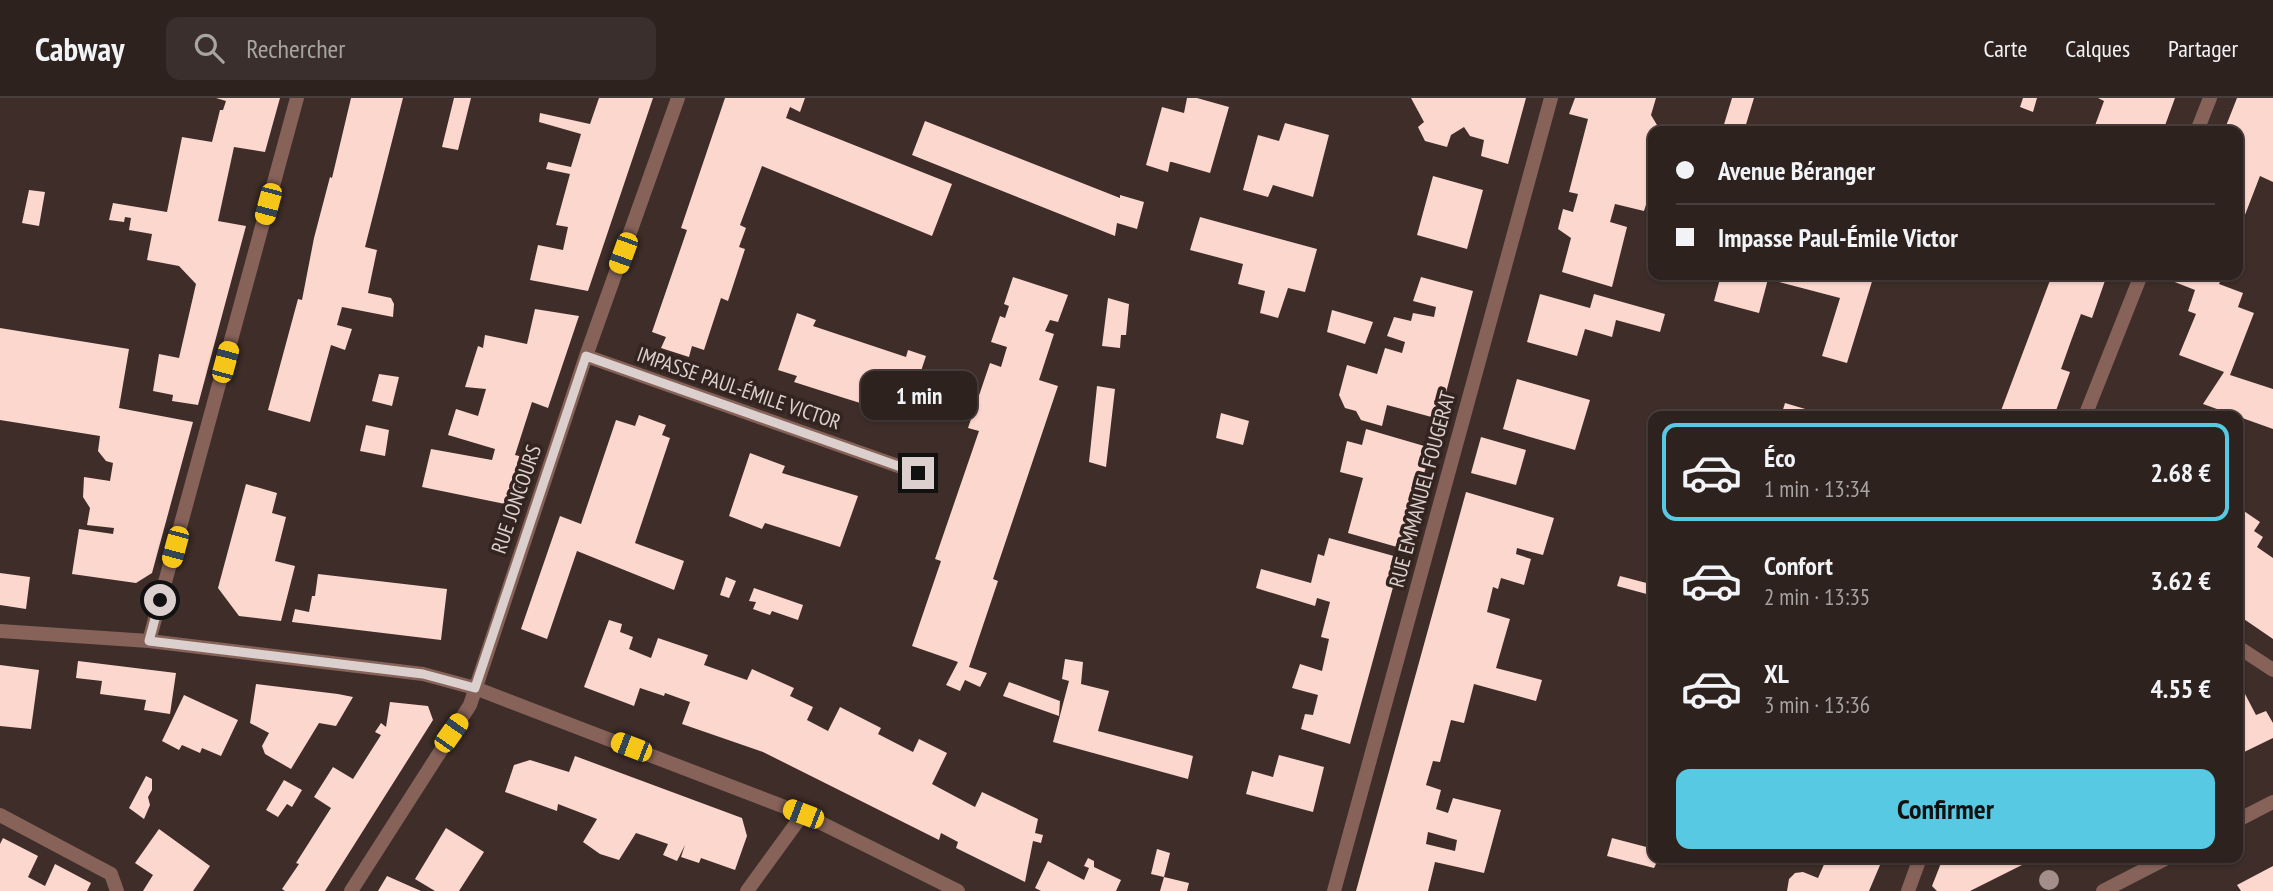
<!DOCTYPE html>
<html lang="fr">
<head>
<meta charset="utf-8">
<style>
  :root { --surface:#2e221f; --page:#3a2f2c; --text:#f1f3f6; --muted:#a7a4a4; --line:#493f3d; --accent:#57c9e2 }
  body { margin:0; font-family:"PT Sans Narrow",sans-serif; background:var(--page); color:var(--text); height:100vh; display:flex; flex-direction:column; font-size:26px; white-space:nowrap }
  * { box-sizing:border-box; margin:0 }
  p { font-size:23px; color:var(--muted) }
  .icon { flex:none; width:38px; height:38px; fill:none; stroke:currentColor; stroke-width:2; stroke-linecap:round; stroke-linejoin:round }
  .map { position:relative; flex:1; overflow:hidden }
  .panel { position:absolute; left:1648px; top:313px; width:595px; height:452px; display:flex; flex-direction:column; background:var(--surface); border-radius:14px; box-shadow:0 2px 5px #0004,0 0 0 2px var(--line) }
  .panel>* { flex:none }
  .banner { position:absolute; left:1648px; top:28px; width:595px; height:154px; border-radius:14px; box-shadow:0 2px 5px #0004,0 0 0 2px var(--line); display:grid; align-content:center; height:154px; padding:0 28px; background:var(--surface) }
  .end { position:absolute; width:32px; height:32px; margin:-16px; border:9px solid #dbd0cd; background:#111; box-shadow:0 0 0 4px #111 }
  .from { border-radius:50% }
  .bubble { position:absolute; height:49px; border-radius:14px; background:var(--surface); box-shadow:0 2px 5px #0004,0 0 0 2px var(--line); font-size:23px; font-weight:700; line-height:49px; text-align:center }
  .car { position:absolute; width:21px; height:42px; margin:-21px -10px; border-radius:9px; box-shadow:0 0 5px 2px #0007; background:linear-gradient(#f5c518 24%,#345 0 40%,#f5c518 0 76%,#345 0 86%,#f5c518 0) }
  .banner b { display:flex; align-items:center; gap:24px; height:66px; font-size:26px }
  .banner b+b { border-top:2px solid var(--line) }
  .banner i { width:18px; height:18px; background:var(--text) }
  ul { padding:12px 0 0; list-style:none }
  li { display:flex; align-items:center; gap:21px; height:98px; margin:0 14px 10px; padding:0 14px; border:4px solid transparent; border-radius:14px }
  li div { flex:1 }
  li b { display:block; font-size:26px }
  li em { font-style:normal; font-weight:700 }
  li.selected { border-color:var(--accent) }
  li>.icon { width:63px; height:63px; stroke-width:1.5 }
  .primary-button { display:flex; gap:14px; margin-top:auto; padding:14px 28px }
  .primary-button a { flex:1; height:80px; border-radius:14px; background:var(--accent); color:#111; font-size:28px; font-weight:700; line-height:80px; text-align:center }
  header { display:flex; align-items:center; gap:42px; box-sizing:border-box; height:98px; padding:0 35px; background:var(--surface); border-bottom:2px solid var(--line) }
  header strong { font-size:33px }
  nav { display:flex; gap:38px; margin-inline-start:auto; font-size:24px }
  .search { width:490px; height:63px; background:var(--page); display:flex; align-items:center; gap:18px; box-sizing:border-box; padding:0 24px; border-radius:14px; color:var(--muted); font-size:26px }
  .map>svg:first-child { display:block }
</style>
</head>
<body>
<header>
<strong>Cabway</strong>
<div class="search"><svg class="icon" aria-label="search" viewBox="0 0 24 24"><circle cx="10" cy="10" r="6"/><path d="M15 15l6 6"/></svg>Rechercher</div>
<nav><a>Carte</a><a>Calques</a><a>Partager</a></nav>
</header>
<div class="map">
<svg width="2273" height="793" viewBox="0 0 2273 793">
  <rect width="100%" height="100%" fill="#3e2d29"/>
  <!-- building -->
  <path fill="#fcd7ce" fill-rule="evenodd" d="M 216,0 L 280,0 L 265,54 L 234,49 L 218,123 L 246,128 L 198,307 L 172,303 L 173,297 L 153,293 L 159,256 L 179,260 L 196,186 L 179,168 L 147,162 L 152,136 L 129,132 L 131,120 L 125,119 L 124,124 L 109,122 L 113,105 L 167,114 L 182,39 L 212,44 L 220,12 L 223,12 L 226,3 Z
    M 351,0 L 403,0 L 365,149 L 377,152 L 368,195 L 391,200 L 394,206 L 393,219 L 342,209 L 337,227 L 352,231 L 345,252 L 331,247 L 310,324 L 268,312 L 298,201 L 302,202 L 314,140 L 330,79 L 332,80 Z
    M 454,0 L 471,0 L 458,52 L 442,49 Z
    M 599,0 L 653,0 L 588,193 L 530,182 L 538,147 L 563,152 L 568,129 L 556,127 L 570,76 L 546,71 L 548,64 L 571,69 L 581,36 L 539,24 L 540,15 L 590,26 Z
    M 725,0 L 805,0 L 800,14 L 790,9 L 786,20 L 952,86 L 932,138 L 762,68 L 740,127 L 746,130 L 739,149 L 745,151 L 728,203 L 721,200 L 704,252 L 692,248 L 689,259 L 661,250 L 666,239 L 652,234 L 687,132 L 681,130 Z
    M 1187,0 L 1197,0 L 1229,9 L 1210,75 L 1172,64 L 1170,64 L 1168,74 L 1146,67 L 1162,9 L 1184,15 Z
    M 1411,0 L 1526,0 L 1508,66 L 1481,58 L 1484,42 L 1470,38 L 1464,29 L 1451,37 L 1447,49 L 1425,43 L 1418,29 L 1424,24 Z
    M 1575,0 L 1656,0 L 1651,17 L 1657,27 L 1653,40 L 1654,82 L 1644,113 L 1615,106 L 1610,124 L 1627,129 L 1612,189 L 1562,174 L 1571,140 L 1558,131 L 1563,111 L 1573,114 L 1578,96 L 1569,94 L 1588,21 L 1569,16 Z
    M 1732,0 L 1754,0 L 1744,33 L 1722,33 Z
    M 2023,0 L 2037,0 L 2033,14 L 2020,9 Z
    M 2098,0 L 2175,0 L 2163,33 L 2093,33 L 2104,3 Z
    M 2237,0 L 2273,0 L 2273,84 L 2260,78 L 2238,135 L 2238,33 L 2224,33 Z
    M 925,23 L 1120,100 L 1120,97 L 1144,104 L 1137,131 L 1117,125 L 1115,138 L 912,57 Z
    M 1285,25 L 1329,37 L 1313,99 L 1273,87 L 1268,99 L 1243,92 L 1258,37 L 1279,43 Z
    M 1433,78 L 1483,92 L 1467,151 L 1417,137 Z
    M 29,92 L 45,94 L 39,128 L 22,125 Z
    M 1200,119 L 1317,151 L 1305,194 L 1288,190 L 1278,220 L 1260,215 L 1265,193 L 1238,186 L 1243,166 L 1190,152 Z
    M 1721,177 L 1874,177 L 1847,265 L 1822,258 L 1840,200 L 1768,181 L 1759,215 L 1714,203 Z
    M 2052,177 L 2107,177 L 2092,220 L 2081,216 L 2071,243 L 2061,271 L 2070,274 L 2054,318 L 1999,318 Z
    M 2168,177 L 2223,177 L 2219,186 L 2243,195 L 2238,209 L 2254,215 L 2230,277 L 2273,291 L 2273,331 L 2203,306 L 2224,274 L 2179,257 L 2196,216 L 2188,213 L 2195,192 L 2167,181 Z
    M 1013,179 L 1068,197 L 1058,224 L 1050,222 L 1045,233 L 1054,236 L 1039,282 L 1058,288 L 993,481 L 998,483 L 969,569 L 987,575 L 980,589 L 965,582 L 960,593 L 946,587 L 958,564 L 912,548 L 941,463 L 935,461 L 979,333 L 968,330 L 990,265 L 1001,269 L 1007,249 L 991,244 L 1000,218 L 1005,220 L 1009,208 L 1004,206 Z
    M 1421,179 L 1473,193 L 1439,321 L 1387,307 L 1382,328 L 1361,322 L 1356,313 L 1345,310 L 1339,297 L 1347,267 L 1377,276 L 1385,250 L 1402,255 L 1405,244 L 1387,238 L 1394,219 L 1411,223 L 1413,215 L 1434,219 L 1436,209 L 1413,203 Z
    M 1540,196 L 1590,210 L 1594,196 L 1665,216 L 1660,234 L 1616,222 L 1612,239 L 1585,231 L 1577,258 L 1527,244 Z
    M 1108,200 L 1129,206 L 1126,237 L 1121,237 L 1120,250 L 1102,248 Z
    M 535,211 L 579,218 L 548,310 L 532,304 L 515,357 L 531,361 L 515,408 L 422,389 L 431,351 L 492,362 L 495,351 L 448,337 L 456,311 L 478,318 L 486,291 L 465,289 L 478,248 L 483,250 L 485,237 L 527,246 Z
    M 1332,212 L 1373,224 L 1365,246 L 1327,234 Z
    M 797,215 L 816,222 L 813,228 L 906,259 L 908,252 L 926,258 L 907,315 L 891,309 L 889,314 L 841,299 L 794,284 L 797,278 L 778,272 Z
    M 0,230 L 129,251 L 119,310 L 193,324 L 152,475 L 136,485 L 72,476 L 79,431 L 113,436 L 114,430 L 87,427 L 90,410 L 83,399 L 84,379 L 110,383 L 113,365 L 106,363 L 98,353 L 100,338 L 0,322 Z
    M 379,276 L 399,279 L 392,308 L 372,303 Z
    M 1517,281 L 1590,302 L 1575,352 L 1503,331 Z
    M 1097,288 L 1115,291 L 1106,369 L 1089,364 Z
    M 1785,305 L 1829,318 L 1781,318 Z
    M 1221,315 L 1249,323 L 1243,347 L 1216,340 Z
    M 639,317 L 666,327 L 662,337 L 670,340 L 635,445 L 684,463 L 674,492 L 577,453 L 547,541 L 521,531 L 560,418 L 581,426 L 616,322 L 635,328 Z
    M 366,327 L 389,332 L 385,358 L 360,353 Z
    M 1366,331 L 1431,350 L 1404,451 L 1348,435 L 1363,380 L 1340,374 L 1347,343 L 1362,347 Z
    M 1481,339 L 1526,352 L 1516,387 L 1471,375 Z
    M 750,355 L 785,368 L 782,375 L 858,398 L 840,449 L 765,425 L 762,431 L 729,418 Z
    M 246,386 L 277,395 L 272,415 L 286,419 L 275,463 L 295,468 L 281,523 L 239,518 L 218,490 Z
    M 1466,394 L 1554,420 L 1543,457 L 1517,450 L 1516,456 L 1531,461 L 1524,487 L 1501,480 L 1498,491 L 1493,489 L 1487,514 L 1510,521 L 1496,570 L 1542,582 L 1536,603 L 1474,586 L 1464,625 L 1451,622 L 1440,664 L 1433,663 L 1426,687 L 1441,692 L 1436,711 L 1448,715 L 1453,700 L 1501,712 L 1484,775 L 1435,764 L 1428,793 L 1356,793 ZM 1428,734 L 1457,742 L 1455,753 L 1426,746 Z
    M 2238,409 L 2260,424 L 2254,433 L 2263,439 L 2257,449 L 2273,460 L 2273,541 L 2238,517 Z
    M 1329,440 L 1401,460 L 1350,646 L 1301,631 L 1305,616 L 1313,617 L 1318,597 L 1292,590 L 1300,566 L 1322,573 L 1329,541 L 1321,539 L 1330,504 L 1317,500 L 1315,508 L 1256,490 L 1261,471 L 1311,485 L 1318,456 L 1324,458 Z
    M 0,475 L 30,479 L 26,511 L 0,507 Z
    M 318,476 L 447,491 L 441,542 L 292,524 L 295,511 L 309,514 L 312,498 L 315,498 Z
    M 1620,478 L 1654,487 L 1654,498 L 1617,488 Z
    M 726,479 L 736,483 L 729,500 L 720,497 Z
    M 754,490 L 803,507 L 798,522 L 772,513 L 770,517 L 753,511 L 756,504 L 749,503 Z
    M 609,522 L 622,526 L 620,534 L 633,539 L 629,551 L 651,560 L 658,540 L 708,557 L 704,567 L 747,582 L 752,571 L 794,590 L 790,598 L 813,609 L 807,622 L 828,633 L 840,609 L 881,630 L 878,636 L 913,654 L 919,641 L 947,655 L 932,686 L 975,709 L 982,694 L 1038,721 L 1035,735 L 1043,737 L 1041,745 L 1033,743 L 1025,784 L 956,750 L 958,744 L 941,735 L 939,742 L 763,654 L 682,626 L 690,604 L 665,595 L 664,598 L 640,590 L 634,608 L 584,589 Z
    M 1065,561 L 1083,564 L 1081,586 L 1109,593 L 1098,633 L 1193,658 L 1188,681 L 1053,644 L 1069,583 L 1062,581 Z
    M 78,563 L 176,575 L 170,616 L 144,612 L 146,602 L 100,596 L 102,583 L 76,580 Z
    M 0,567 L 39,572 L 31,631 L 0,628 Z
    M 1009,584 L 1060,603 L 1059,618 L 1003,598 Z
    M 256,586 L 338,596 L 353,599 L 336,628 L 319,625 L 291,671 L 265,656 L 262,648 L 269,635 L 250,625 Z
    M 2245,596 L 2256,617 L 2266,613 L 2273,625 L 2273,640 L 2238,657 L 2238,599 Z
    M 184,597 L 238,622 L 221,658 L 202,650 L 200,655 L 182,647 L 179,652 L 162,643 Z
    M 390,604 L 428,608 L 433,622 L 325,793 L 285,793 L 282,791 L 299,766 L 296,765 L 331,710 L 314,699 L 333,669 L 353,681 L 381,637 L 375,634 L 381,625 L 386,629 Z
    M 1279,657 L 1324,669 L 1313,714 L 1246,696 L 1252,673 L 1273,679 Z
    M 575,658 L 742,720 L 747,738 L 735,772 L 701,760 L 699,765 L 681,759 L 685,747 L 677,763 L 663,757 L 668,746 L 636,735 L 619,762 L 600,756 L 583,744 L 597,721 L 558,706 L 557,713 L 505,694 L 514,667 L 530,662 L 569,674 Z
    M 146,678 L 152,681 L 152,692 L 148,699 L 150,707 L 144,721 L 129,710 Z
    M 284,682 L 302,692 L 292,709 L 287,706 L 278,719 L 266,712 Z
    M 446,730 L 484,754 L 459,793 L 435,793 L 415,781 Z
    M 159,731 L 210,768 L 193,793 L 143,793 L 153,777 L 135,765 Z
    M 3,740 L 38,758 L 28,779 L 45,788 L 55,766 L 91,785 L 87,793 L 0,793 L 0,746 Z
    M 1612,740 L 1654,751 L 1654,760 L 1659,760 L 1654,770 L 1607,758 Z
    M 1157,751 L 1170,755 L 1164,779 L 1151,776 Z
    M 1088,760 L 1094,763 L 1094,769 L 1121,782 L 1116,793 L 1041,793 L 1035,790 L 1048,763 L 1084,782 L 1089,770 L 1084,768 Z
    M 1821,760 L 1883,760 L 1869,793 L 1787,793 L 1789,781 L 1795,775 L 1803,774 L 1818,780 L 1826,762 Z
    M 1943,760 L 2036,760 L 1970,793 L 1937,793 L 1932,788 Z
    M 2273,768 L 2273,793 L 2241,793 L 2237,787 Z
    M 387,778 L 421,793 L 378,793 Z
    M 1164,779 L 1189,785 L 1187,793 L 1160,793 Z"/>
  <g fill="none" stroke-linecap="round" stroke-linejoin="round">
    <!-- street -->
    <path stroke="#866259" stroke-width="14" d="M 2197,33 L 2210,0
      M 586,258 L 918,375
      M 2085,318 L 2141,177
      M 0,533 L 149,543 L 423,576 L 475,590 L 803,716 L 958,793
      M 149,543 L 297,0
      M 2238,549 L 2273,572
      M 0,717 L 111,776 L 117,793
      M 2238,722 L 2273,704
      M 351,793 L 470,607 L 586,258 L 678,0
      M 747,793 L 803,716
      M 1334,793 L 1551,0
      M 1908,793 L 1920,760
      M 2103,793 L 2167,760"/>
  </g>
  <!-- trees -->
  <circle fill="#a38e89" cx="2049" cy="782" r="10"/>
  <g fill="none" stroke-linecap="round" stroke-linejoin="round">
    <!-- route -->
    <path stroke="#dbd0cd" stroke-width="9" d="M 160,502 L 149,543 L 423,576 L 475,590 L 586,258 L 918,375"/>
  </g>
  <g text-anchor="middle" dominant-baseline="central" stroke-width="7" stroke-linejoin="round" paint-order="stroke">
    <!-- street labels -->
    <g font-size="21" fill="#dbd0cd" stroke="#332420">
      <text transform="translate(739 290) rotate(19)">IMPASSE PAUL-ÉMILE VICTOR</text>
      <text transform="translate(1422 391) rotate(-75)">RUE EMMANUEL FOUGERAT</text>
      <text transform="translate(516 401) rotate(-71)">RUE JONCOURS</text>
    </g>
  </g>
</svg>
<i class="end from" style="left:160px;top:502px"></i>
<i class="end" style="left:918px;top:375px"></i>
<div class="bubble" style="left:861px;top:273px;width:116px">1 min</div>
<i class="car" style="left:268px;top:106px;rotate:195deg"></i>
<i class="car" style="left:623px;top:155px;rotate:200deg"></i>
<i class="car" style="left:225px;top:264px;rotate:15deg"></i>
<i class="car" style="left:175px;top:449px;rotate:195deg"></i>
<i class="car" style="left:451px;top:635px;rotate:35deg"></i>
<i class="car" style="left:631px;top:649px;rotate:291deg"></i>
<i class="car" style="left:803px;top:716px;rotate:291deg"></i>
<div class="banner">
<b><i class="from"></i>Avenue Béranger</b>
<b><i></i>Impasse Paul-Émile Victor</b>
</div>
<section class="panel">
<ul>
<li class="selected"><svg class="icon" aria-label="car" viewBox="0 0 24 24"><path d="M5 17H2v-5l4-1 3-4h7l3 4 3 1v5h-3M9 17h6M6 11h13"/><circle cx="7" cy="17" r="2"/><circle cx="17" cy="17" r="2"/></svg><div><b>Éco</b><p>1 min · 13:34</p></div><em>2.68 €</em></li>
<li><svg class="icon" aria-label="car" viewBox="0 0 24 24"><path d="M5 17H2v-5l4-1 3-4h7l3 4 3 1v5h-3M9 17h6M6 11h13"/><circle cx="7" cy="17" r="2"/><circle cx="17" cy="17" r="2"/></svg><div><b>Confort</b><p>2 min · 13:35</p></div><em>3.62 €</em></li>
<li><svg class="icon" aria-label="car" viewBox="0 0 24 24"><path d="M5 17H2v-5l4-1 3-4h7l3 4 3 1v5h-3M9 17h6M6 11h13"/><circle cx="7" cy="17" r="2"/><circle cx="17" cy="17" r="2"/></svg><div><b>XL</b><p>3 min · 13:36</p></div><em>4.55 €</em></li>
</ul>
<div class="primary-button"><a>Confirmer</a></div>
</section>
</div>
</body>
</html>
